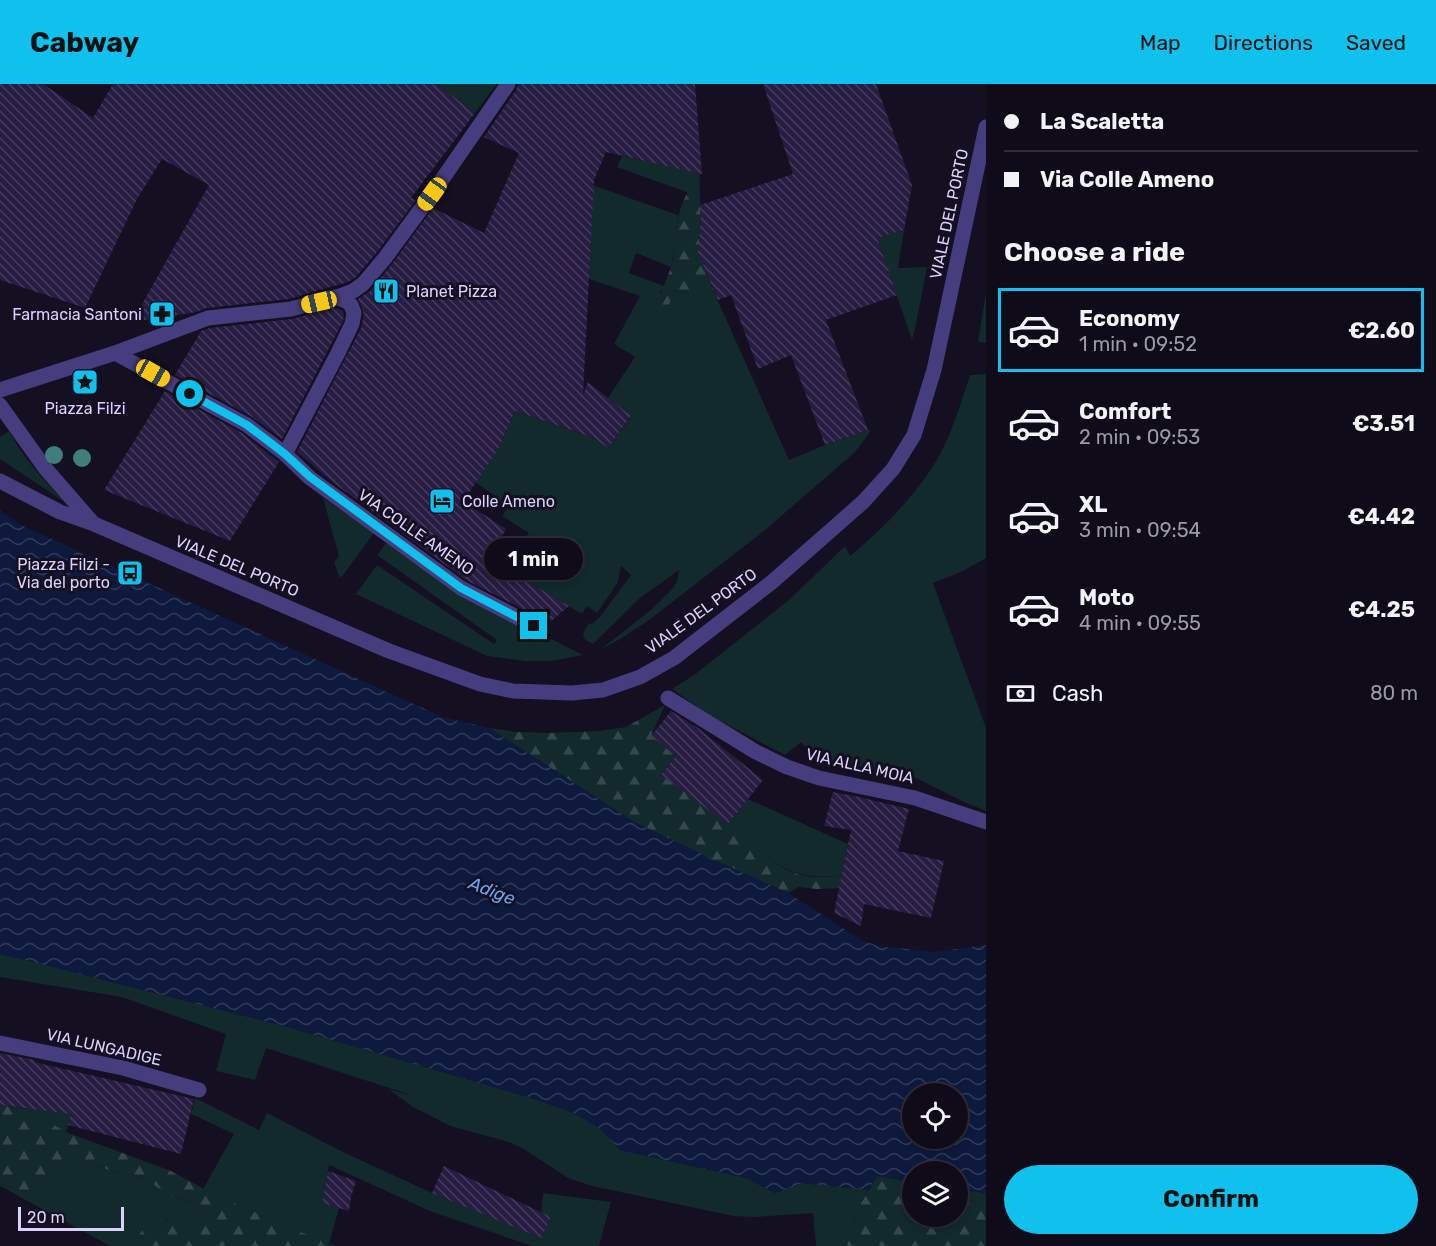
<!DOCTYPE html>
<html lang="en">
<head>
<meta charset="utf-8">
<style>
  :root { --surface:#0f0b19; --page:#181422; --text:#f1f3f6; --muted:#9b9ba2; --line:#2f2b38; --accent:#0fc1ec }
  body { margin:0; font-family:Rubik,sans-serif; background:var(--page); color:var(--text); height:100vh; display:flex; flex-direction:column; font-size:22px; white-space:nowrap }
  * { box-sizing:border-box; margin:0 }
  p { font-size:20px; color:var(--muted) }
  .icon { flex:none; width:33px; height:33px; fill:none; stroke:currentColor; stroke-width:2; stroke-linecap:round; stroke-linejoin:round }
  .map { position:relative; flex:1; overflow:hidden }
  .panel { display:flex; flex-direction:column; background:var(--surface); width:450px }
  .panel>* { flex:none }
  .banner { display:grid; align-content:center; height:132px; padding:0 18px; background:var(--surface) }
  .fabs { position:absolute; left:902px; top:999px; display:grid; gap:12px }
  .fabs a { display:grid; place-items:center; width:66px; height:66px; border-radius:50%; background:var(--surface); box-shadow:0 3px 9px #0003,0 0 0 2px var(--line); font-size:30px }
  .scale { position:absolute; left:18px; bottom:15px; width:106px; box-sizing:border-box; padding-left:6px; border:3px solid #dbd2fc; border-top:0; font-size:16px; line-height:21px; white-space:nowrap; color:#dbd2fc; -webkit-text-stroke:4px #140f21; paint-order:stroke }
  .end { position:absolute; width:27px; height:27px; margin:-14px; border:8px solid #0fc1ec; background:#111; box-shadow:0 0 0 3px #111 }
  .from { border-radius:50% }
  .bubble { position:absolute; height:42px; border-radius:21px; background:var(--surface); box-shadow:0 3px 9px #0003,0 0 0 2px var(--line); font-size:20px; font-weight:700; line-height:42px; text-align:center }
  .car { position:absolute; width:18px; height:36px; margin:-18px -9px; border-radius:8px; box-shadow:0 0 4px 2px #0007; background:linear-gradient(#f5c518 24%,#345 0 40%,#f5c518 0 76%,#345 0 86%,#f5c518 0) }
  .banner b { display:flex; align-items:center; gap:21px; height:57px; font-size:22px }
  .banner b+b { border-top:2px solid var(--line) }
  .banner i { width:15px; height:15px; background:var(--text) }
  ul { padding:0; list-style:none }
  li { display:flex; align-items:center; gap:18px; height:84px; margin:0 12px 9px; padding:0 6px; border:3px solid transparent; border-radius:0px }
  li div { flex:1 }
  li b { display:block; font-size:22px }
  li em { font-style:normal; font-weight:700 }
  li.current { border-color:var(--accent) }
  li>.icon { width:54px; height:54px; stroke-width:1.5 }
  h2 { padding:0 18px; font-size:27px; line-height:72px }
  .pay { display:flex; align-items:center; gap:15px; height:66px; padding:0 18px; font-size:22px }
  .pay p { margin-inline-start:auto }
  .button { display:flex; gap:12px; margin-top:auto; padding:12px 18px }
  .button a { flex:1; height:69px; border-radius:36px; background:var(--accent); color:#111; font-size:24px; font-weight:700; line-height:69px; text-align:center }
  header { display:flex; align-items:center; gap:36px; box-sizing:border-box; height:84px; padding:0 30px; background:var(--accent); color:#111 }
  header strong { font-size:28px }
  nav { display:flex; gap:33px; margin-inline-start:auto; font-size:21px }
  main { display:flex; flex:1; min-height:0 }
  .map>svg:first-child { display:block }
</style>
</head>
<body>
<header>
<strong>Cabway</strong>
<nav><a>Map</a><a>Directions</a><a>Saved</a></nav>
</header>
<main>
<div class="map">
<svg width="986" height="1162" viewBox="0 0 986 1162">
  <defs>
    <pattern id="forest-firs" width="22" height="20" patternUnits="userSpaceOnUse" patternTransform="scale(1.5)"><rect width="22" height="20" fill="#122a2b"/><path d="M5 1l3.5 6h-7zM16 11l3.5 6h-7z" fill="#34484b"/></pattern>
    <pattern id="water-waves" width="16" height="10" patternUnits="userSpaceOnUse" patternTransform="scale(1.5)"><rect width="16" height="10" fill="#0d1a3d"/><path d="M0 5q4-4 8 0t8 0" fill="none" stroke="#303a5a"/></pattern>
    <pattern id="building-back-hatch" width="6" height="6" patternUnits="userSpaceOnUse" patternTransform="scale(1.5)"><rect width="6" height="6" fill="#271c41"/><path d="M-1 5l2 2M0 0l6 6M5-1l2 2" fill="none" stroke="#463c5d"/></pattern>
  </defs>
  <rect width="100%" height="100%" fill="#140f21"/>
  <!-- green -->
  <path fill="#122a2b" d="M 437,0 L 497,0 L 475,29 Z
    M 654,43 L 699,51 L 700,113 L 617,83 L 622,72 L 650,78 Z
    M 592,101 L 678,131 L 675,160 L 671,183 L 636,169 L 629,189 L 664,202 L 660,208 L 668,222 L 675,206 L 694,214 L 714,208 L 789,376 L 825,361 L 868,346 L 871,347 L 855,368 L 764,447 L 649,536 L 622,554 L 600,566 L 652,525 L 673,504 L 677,497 L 679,486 L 640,514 L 593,560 C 579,553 582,551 589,539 L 592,540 L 599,534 L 631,491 L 621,482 L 618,498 L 597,529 L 587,522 L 582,530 L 504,484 L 529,449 L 502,432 L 509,422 L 475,398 L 499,364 L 515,327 L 582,350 L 584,348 L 608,364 L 631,333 L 608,314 L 635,273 L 614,260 L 640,212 L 589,195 Z
    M 904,146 L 898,184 L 927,183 L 915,245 L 912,256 L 877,154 Z
    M 986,208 L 986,259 L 978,258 Z
    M 986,290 L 986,474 L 963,487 L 933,499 L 986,644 L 986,727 L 962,717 L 906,689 L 896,695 L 890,695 L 824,679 L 816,675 L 801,658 L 785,671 L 709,631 L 672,605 L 694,591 L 789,516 L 845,462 L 850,472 C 887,441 927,401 947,356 C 956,335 963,313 970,291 Z
    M 9,347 C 24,375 44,397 66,419 L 0,375 L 0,353 Z
    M 323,414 L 374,449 L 340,495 L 334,478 L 339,472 Z
    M 387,458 L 453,505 L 583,571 L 552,577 L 526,577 L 487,572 L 356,510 L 377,481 L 494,560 L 497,556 L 377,471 Z
    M 748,715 L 848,760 L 842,791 C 789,800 765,772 728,740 Z
    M 0,870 L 22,875 L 284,942 L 538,1016 L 576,1030 L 598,1043 L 620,1066 L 746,1094 L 775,1109 L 802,1099 L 868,1106 L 861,1119 L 847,1162 L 816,1162 L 813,1129 L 755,1133 L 733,1132 L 592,1102 L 568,1094 L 524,1065 L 509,1058 L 450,1042 L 427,1030 L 413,1023 L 388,1005 L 414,1012 L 266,964 L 255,996 L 216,987 L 226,950 L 122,913 L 0,893 Z
    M 34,983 L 82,989 L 66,1048 L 27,1025 Z
    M 195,1014 L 259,1046 L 267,1029 L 343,1068 L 432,1109 L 539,1150 L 543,1109 L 611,1118 L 599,1162 L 532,1162 L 430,1127 L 329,1081 L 322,1119 L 339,1124 L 329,1160 L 215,1111 L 203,1105 L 234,1050 L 191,1030 Z
    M 69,1078 L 89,1079 L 112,1087 L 142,1093 L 172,1113 L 188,1117 L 207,1131 L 185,1142 L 164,1134 L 139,1151 L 153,1162 L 110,1162 L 0,1102 L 0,1099 L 24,1108 L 57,1092 Z"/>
  <!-- forest -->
  <path fill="url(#forest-firs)" d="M 688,108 L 700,113 L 701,137 L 699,155 L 701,175 L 714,208 L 694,214 L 675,206 L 668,223 L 659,220 C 660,206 667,196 671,183 C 678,157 673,133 688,108 Z
    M 665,621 L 651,652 L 676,672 L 661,691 C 683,707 707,723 729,740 C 767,772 787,801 842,791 L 839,804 L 817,805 L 799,803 L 788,809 L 710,774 L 634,738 L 489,644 L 517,648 L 549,649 L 599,647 L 626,643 Z
    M 0,1021 L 27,1025 L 66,1048 L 171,1087 L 215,1111 L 329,1160 L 338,1162 L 153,1162 L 139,1151 L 147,1140 L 164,1134 L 185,1142 L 206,1130 L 188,1117 L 172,1113 L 142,1093 L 112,1087 L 89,1079 L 69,1079 L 57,1092 L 39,1102 L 24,1108 L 0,1099 Z
    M 877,1092 L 912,1098 L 912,1132 L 957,1132 L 957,1105 L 986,1109 L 986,1162 L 847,1162 L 861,1119 Z"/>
  <!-- water -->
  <path fill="url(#water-waves)" fill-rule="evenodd" d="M 0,427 L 21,441 L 442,633 L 489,644 L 634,738 L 710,774 L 788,809 L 863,857 L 879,862 L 935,868 L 986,861 L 986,1109 L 957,1105 L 957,1088 L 912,1088 L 912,1098 L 877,1092 L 868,1106 L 803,1099 L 775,1109 L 746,1094 L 620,1066 L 598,1043 L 576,1030 L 538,1016 L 284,942 L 22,875 L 0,870 ZM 912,1010 L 957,1010 L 957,1054 L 912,1054 Z"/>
  <!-- building -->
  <path fill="url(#building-back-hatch)" d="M 0,0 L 43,0 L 93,34 L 113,0 L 437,0 L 475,29 L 411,114 L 416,116 L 377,168 L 356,193 L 348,198 L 289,215 L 207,224 L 196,228 L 132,238 L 209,101 L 162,75 L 137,115 L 85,224 L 0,196 Z
    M 518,0 L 695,0 L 702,90 L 606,68 L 594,96 L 583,311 L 588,298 L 631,332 L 608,364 L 592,353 L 515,327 L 499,364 L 463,417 L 506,445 L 489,475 L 569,522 L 544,543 L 542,537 L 538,533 L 466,496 L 335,400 L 297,368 L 361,244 L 364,230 L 358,215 L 370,207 L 392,180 L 433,124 L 484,149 L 519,69 L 484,53 L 516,6 Z
    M 763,0 L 876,0 L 912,101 L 904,146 L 877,154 L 897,211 L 826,236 L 868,346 L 825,361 L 791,271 L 758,285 L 731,211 L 718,216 L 698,168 L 701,137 L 700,121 L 793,90 Z
    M 335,223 L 343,227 L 344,230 L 343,237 L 282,355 L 252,333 L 175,291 L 201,247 L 210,244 L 292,235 Z
    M 165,307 L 242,349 L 279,378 L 230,457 L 104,406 Z
    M 671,627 L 698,644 L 763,696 L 728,740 L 661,691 L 676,672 L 651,652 Z
    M 833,708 L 859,713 L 909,725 L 898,767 L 944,777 L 931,834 L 864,820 L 861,842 L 834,829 L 851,746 L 824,742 Z
    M 0,969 L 35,976 L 34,978 L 194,1015 L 181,1070 L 68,1041 L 71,1030 L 0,1021 Z
    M 444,1082 L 551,1133 L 541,1154 L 432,1109 Z
    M 328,1087 L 356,1097 L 351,1113 L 349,1127 L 322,1119 Z"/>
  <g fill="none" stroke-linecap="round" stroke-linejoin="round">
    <!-- service -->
    <path stroke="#453d7e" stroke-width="15" d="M 285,370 L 310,394 L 461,504 L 534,542
      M 668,614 L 756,668 L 787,683 L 819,694 L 915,714 L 986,738"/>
    <!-- minor -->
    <path stroke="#453d7e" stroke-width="15" d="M 115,269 L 247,341 L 285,370 L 338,269 L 352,240 L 354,229 L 351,221 L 346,217 L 335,213
      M 0,306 L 115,269 L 208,234 L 291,225 L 343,211 L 353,207 L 363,200 L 385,174 L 432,110 L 508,0
      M 0,321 L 45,384 L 92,438
      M 0,397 L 60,428 L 94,440 L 389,567 L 480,600 L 513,607 L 572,609 L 603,606 L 640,593 L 674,574 L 772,498 L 863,418 L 893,385 L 914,351 L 934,286 L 986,43
      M 0,959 L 123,984 L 199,1006"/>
  </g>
  <!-- trees -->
  <g fill="#3f7e7b">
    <circle cx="54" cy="371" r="9"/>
    <circle cx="82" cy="374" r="9"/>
  </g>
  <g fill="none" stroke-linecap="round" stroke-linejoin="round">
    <!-- route -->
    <path stroke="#0fc1ec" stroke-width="8" d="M 190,310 L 247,341 L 285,370 L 310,393 L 461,504 L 534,542"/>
  </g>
  <!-- icons -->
  <defs>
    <symbol id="restaurant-square" viewBox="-11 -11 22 22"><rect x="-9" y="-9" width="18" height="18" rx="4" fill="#0fc1ec" stroke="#140f21"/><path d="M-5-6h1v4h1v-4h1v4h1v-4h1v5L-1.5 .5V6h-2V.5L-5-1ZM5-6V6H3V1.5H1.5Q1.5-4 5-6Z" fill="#111"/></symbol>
    <symbol id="pharmacy-square" viewBox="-11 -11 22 22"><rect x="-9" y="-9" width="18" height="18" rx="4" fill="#0fc1ec" stroke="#140f21"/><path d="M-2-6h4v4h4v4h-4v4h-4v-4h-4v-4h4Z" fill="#111"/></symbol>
    <symbol id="sight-square" viewBox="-11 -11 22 22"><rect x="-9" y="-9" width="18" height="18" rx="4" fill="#0fc1ec" stroke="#140f21"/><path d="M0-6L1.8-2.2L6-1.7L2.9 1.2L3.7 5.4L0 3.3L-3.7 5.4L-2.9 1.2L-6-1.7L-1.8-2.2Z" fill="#111"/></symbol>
    <symbol id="hotel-square" viewBox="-11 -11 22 22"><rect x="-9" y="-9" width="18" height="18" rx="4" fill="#0fc1ec" stroke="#140f21"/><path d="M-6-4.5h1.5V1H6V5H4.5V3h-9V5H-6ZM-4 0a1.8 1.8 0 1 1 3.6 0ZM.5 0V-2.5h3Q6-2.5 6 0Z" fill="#111"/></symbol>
    <symbol id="bus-square" viewBox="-11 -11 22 22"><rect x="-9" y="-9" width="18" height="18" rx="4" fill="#0fc1ec" stroke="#140f21"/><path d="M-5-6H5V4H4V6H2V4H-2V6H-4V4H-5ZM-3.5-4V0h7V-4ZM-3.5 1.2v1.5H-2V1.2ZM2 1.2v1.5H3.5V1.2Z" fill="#111"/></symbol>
  </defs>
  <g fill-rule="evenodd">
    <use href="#restaurant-square" x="371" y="192" width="30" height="30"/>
    <use href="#pharmacy-square" x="147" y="215" width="30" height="30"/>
    <use href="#sight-square" x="70" y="283" width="30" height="30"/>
    <use href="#hotel-square" x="427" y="402" width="30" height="30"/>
    <use href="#bus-square" x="115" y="474" width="30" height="30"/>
  </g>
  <g text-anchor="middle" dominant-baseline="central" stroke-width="6" stroke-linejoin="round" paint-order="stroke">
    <!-- street labels -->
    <g font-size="16" fill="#dbd2fc" stroke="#140f21">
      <text transform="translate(949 130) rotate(-78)">VIALE DEL PORTO</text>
      <text transform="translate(416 448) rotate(35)">VIA COLLE AMENO</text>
      <text transform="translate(237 482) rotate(23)">VIALE DEL PORTO</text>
      <text transform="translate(701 527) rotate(-36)">VIALE DEL PORTO</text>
      <text transform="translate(860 682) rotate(13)">VIA ALLA MOIA</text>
      <text transform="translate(104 963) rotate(13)">VIA LUNGADIGE</text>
    </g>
    <!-- poi labels -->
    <g font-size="16" fill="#dbd2fc" stroke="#140f21" text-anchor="start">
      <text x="406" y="207">Planet Pizza</text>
      <text x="142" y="230" text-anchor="end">Farmacia Santoni</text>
      <text x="85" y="324" text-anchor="middle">Piazza Filzi</text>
      <text x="462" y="417">Colle Ameno</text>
      <text x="110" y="480" text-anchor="end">Piazza Filzi -<tspan x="110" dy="18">Via del porto</tspan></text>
    </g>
    <!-- water labels -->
    <g font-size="18" font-style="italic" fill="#67a6f6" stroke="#140f21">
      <text transform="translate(492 807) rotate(21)">Adige</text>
    </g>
  </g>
</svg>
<div class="fabs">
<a><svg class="icon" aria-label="locate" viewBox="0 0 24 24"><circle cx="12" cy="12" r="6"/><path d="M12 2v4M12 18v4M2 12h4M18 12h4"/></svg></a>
<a><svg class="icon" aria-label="layers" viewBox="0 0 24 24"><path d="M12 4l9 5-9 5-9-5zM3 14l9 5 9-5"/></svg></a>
</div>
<div class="scale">20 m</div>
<i class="end from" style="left:190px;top:310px"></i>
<i class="end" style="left:534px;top:542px"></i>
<div class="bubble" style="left:484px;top:454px;width:99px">1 min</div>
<i class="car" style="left:432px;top:110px;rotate:216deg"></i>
<i class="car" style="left:319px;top:218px;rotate:257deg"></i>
<i class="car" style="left:153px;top:289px;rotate:119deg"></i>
</div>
<section class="panel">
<div class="banner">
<b><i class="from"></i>La Scaletta</b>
<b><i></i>Via Colle Ameno</b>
</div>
<h2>Choose a ride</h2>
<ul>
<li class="current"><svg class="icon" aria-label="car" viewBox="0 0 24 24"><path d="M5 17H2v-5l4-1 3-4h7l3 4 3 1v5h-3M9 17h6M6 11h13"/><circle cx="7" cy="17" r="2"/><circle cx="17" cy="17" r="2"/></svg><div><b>Economy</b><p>1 min · 09:52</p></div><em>€2.60</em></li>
<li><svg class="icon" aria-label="car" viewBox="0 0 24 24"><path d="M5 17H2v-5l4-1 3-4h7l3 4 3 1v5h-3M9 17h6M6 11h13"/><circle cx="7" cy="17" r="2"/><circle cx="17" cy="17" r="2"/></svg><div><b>Comfort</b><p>2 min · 09:53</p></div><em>€3.51</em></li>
<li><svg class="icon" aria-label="car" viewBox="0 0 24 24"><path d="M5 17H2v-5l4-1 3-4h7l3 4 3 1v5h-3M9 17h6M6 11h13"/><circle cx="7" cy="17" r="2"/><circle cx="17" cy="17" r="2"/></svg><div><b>XL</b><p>3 min · 09:54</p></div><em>€4.42</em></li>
<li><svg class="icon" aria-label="car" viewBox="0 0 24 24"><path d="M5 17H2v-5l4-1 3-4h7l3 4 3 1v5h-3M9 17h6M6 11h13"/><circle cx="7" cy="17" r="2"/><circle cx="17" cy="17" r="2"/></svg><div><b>Moto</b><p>4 min · 09:55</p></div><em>€4.25</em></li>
</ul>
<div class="pay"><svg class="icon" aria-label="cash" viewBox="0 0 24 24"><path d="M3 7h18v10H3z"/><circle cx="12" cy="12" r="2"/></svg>Cash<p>80 m</p></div>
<div class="button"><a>Confirm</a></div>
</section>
</main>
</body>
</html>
